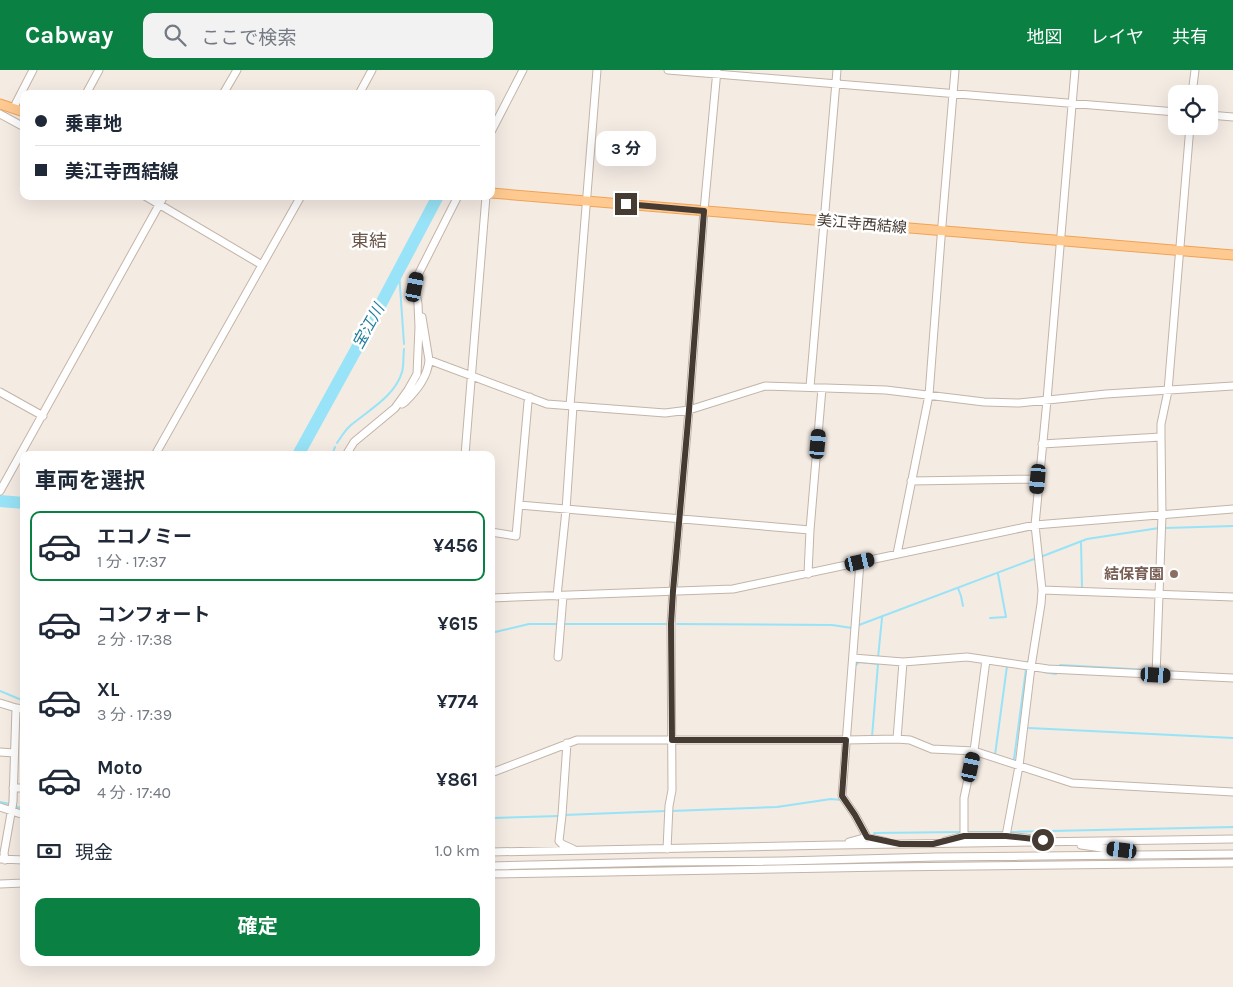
<!DOCTYPE html>
<html lang="ja">
<head>
<meta charset="utf-8">
<style>
  :root { --surface:#fff; --page:#f2f2f3; --text:#1f2937; --muted:#747a83; --line:#e0e1e3; --accent:#0b8043 }
  body { margin:0; font-family:Karla,"Noto Sans JP",sans-serif; background:var(--page); color:var(--text); height:100vh; display:flex; flex-direction:column; font-size:19px; white-space:nowrap }
  * { box-sizing:border-box; margin:0 }
  p { font-size:16px; color:var(--muted) }
  .icon { flex:none; width:28px; height:28px; fill:none; stroke:currentColor; stroke-width:2; stroke-linecap:round; stroke-linejoin:round }
  .map { position:relative; flex:1; overflow:hidden }
  .side { position:absolute; left:20px; top:381px; width:475px; height:515px; display:flex; flex-direction:column; background:var(--surface); border-radius:10px; box-shadow:0 5px 20px #0002 }
  .side>* { flex:none }
  .top-card { position:absolute; left:20px; top:20px; width:475px; height:110px; border-radius:10px; box-shadow:0 5px 20px #0002; display:grid; align-content:center; height:110px; padding:0 15px; background:var(--surface) }
  .fabs { position:absolute; left:1168px; top:15px; display:grid; gap:10px }
  .fabs a { display:grid; place-items:center; width:50px; height:50px; border-radius:10px; background:var(--surface); box-shadow:0 5px 20px #0002; font-size:25px }
  .end { position:absolute; width:22px; height:22px; margin:-11px; border:6px solid #463b33; background:#fff; box-shadow:0 0 0 2px #fff }
  .from { border-radius:50% }
  .bubble { position:absolute; height:35px; border-radius:10px; background:var(--surface); box-shadow:0 5px 20px #0002; font-size:16px; font-weight:700; line-height:35px; text-align:center }
  .car { position:absolute; width:15px; height:30px; margin:-15px -8px; border-radius:6px; box-shadow:0 0 4px 1px #0007; background:linear-gradient(#222 24%,#8ab4d8 0 40%,#222 0 76%,#8ab4d8 0 86%,#222 0) }
  .top-card b { display:flex; align-items:center; gap:18px; height:48px; font-size:19px }
  .top-card b+b { border-top:1px solid var(--line) }
  .top-card i { width:12px; height:12px; background:var(--text) }
  ul { padding:0; list-style:none }
  li { display:flex; align-items:center; gap:15px; height:70px; margin:0 10px 8px; padding:0 5px; border:2px solid transparent; border-radius:10px }
  li div { flex:1 }
  li b { display:block; font-size:19px }
  li em { font-style:normal; font-weight:700 }
  li.selected { border-color:var(--accent) }
  li>.icon { width:45px; height:45px; stroke-width:1.5 }
  h2 { padding:0 15px; font-size:22px; line-height:60px }
  .pay { display:flex; align-items:center; gap:12px; height:55px; padding:0 15px; font-size:19px }
  .pay p { margin-inline-start:auto }
  .cta { display:flex; gap:10px; margin-top:auto; padding:10px 15px }
  .cta a { flex:1; height:58px; border-radius:10px; background:var(--accent); color:#fff; font-size:20px; font-weight:700; line-height:58px; text-align:center }
  header { display:flex; align-items:center; gap:30px; box-sizing:border-box; height:70px; padding:0 25px; background:var(--accent); color:#fff }
  header strong { font-size:24px }
  nav { display:flex; gap:28px; margin-inline-start:auto; font-size:18px }
  .search { width:350px; height:45px; background:var(--page); display:flex; align-items:center; gap:12px; box-sizing:border-box; padding:0 18px; border-radius:10px; color:var(--muted); font-size:19px }
  .map>svg:first-child { display:block }
</style>
</head>
<body>
<header>
<strong>Cabway</strong>
<div class="search"><svg class="icon" aria-label="search" viewBox="0 0 24 24"><circle cx="10" cy="10" r="6"/><path d="M15 15l6 6"/></svg>ここで検索</div>
<nav><a>地図</a><a>レイヤ</a><a>共有</a></nav>
</header>
<div class="map">
<svg width="1233" height="917" viewBox="0 0 1233 917">
  <rect width="100%" height="100%" fill="#f4ebe3"/>
  <g fill="none" stroke-linecap="round" stroke-linejoin="round">
    <!-- stream -->
    <path stroke="#98e3f7" stroke-width="2" d="M 399,202 L 404,274
      M 337,373 C 341,367 345,360 351,355 C 369,340 395,326 402,302 C 404,295 403,287 404,279
      M 332,385 L 335,377
      M 1165,458 L 1233,456
      M 1081,472 L 1082,517
      M 1043,486 L 1087,469 L 1159,458
      M 958,518 L 961,526 L 963,536
      M 990,548 L 1006,547 L 998,504
      M 563,554 L 666,554
      M 677,554 L 832,555 L 852,558
      M 859,555 L 1034,489
      M 491,563 L 529,554 L 557,554
      M 878,588 L 882,548
      M 1060,595 L 1150,600
      M 855,596 L 859,592 L 878,594 L 872,667
      M 1160,601 L 1180,602
      M 1044,602 L 1056,604
      M 0,621 L 24,631
      M 1029,658 L 1233,668
      M 995,685 L 1007,596
      M 21,689 L 24,689
      M 1014,689 L 1026,599
      M 0,732 L 10,734
      M 14,736 L 24,739
      M 671,741 L 777,737 L 831,729 L 842,730
      M 564,745 L 666,741
      M 491,748 L 559,746
      M 966,762 L 1004,762
      M 1009,762 L 1233,757
      M 874,763 L 962,762"/>
    <!-- river -->
    <path stroke="#98e3f7" stroke-width="12" d="M 298,385 L 374,247 L 438,126
      M 0,431 L 24,433"/>
    <defs>
      <path id="minor" d="M 668,0 C 837,13 1007,29 1176,42
        M 86,24 L 99,0
        M 223,24 L 237,0
        M 359,24 L 372,0
        M 1192,24 L 1195,0
        M 14,38 L 16,33 L 33,0
        M 0,44 L 24,57
        M 1209,45 L 1233,47
        M 491,62 L 523,0
        M 145,126 L 262,195
        M 429,290 L 547,334 L 573,336 L 665,343 L 689,340 L 765,316 L 886,320 L 984,332 L 1019,333 L 1106,324 L 1233,316
        M 810,317 L 837,0
        M 0,322 L 43,346
        M 402,334 L 405,332 C 416,321 428,307 429,290 L 422,247
        M 570,336 L 597,0
        M 1042,374 L 1161,367
        M 155,385 L 301,126
        M 346,385 L 354,372 L 395,338 L 408,320 L 417,304 L 419,257 L 418,234 L 415,217 L 418,205 L 458,126
        M 465,385 L 486,126
        M 911,411 L 1038,409
        M 0,421 L 164,126
        M 519,435 L 810,460
        M 491,462 L 516,466 L 528,332 L 530,327
        M 897,484 L 929,325 L 942,155 L 955,0
        M 860,492 L 842,726 L 855,745 L 867,767
        M 808,504 L 810,460 L 822,318
        M 1042,520 L 1233,527
        M 557,526 L 566,440 L 573,336
        M 491,528 L 733,519 L 1035,455 L 1233,439
        M 558,587 L 563,526
        M 853,588 L 903,592 L 967,587 L 1048,599 L 1233,608
        M 1156,605 L 1162,445 L 1161,367 L 1161,354 L 1168,321 L 1190,56
        M 0,633 L 16,638 L 24,639
        M 897,669 L 903,592
        M 567,673 L 562,745 L 559,771 L 562,774 L 573,779
        M 0,682 L 14,683
        M 491,703 L 577,670 L 846,670 L 897,669 L 910,670 L 932,679 L 974,681 L 1072,713 L 1233,722
        M 13,718 L 24,718
        M 0,737 L 24,745
        M 964,766 L 1006,766 L 1034,769
        M 1006,766 L 1019,696 L 1031,597 L 1041,534 L 1042,520 L 1035,455 L 1047,330 L 1075,0
        M 945,771 L 964,766 L 964,728 L 974,681 L 986,590
        M 849,772 L 867,767 L 887,772
        M 1081,775 L 1122,781 L 1132,783
        M 667,779 L 669,736 L 672,720 L 671,554 L 673,521 L 689,340 L 704,141 L 717,0
        M 491,782 L 836,775 L 1233,769
        M 0,789 L 24,790
        M 5,790 L 4,783 L 13,732 L 16,638
        M 491,796 L 664,792 L 783,791 L 936,787 L 1233,784
        M 491,804 L 886,797 L 1233,793
        M 0,814 L 24,813"/>
      <path id="major" d="M 0,34 L 24,42
        M 491,123 L 1233,185"/>
    </defs>
    <!-- minor casing -->
    <use href="#minor" stroke="#c3b4a8" stroke-width="9"/>
    <!-- major casing -->
    <use href="#major" stroke="#efa355" stroke-width="11"/>
    <!-- minor -->
    <use href="#minor" stroke="#fff" stroke-width="7"/>
    <!-- major -->
    <use href="#major" stroke="#ffca91" stroke-width="9"/>
  </g>
  <g fill="none" stroke-linecap="round" stroke-linejoin="round">
    <!-- route -->
    <path stroke="#463b33" stroke-width="6" d="M 626,134 L 704,141 L 689,340 L 673,521 L 671,554 L 672,670 L 846,670 L 842,726 L 855,745 L 867,767 L 900,774 L 933,774 L 964,766 L 1006,766 L 1043,770"/>
  </g>
  <!-- markers -->
  <circle fill="#8d6e63" stroke="#fff" stroke-width="2" cx="1174" cy="504" r="5"/>
  <g text-anchor="middle" dominant-baseline="central" stroke-width="5" stroke-linejoin="round" paint-order="stroke">
    <!-- street labels -->
    <g font-size="15" fill="#463b33" stroke="#fff">
      <text transform="translate(862 154) rotate(5)">美江寺西結線</text>
    </g>
    <!-- education labels -->
    <g font-size="15" font-weight="bold" fill="#785e54" stroke="#fff" text-anchor="end">
      <text x="1164" y="504">結保育園</text>
    </g>
    <!-- water labels -->
    <g font-size="16" font-style="italic" fill="#1f7e9a" stroke="#fff">
      <text transform="translate(368 256) rotate(-61)">宝江川</text>
    </g>
    <!-- quarter labels -->
    <g font-size="18" fill="#6a5649" stroke="#fff">
      <text x="369" y="171">東結</text>
    </g>
  </g>
</svg>
<div class="fabs">
<a><svg class="icon" aria-label="locate" viewBox="0 0 24 24"><circle cx="12" cy="12" r="6"/><path d="M12 2v4M12 18v4M2 12h4M18 12h4"/></svg></a>
</div>
<i class="end from" style="left:1043px;top:770px"></i>
<i class="end" style="left:626px;top:134px"></i>
<div class="bubble" style="left:596px;top:61px;width:60px">3 分</div>
<i class="car" style="left:415px;top:217px;rotate:11deg"></i>
<i class="car" style="left:818px;top:374px;rotate:5deg"></i>
<i class="car" style="left:1038px;top:409px;rotate:185deg"></i>
<i class="car" style="left:860px;top:492px;rotate:77deg"></i>
<i class="car" style="left:1156px;top:605px;rotate:93deg"></i>
<i class="car" style="left:971px;top:697px;rotate:12deg"></i>
<i class="car" style="left:1122px;top:780px;rotate:277deg"></i>
<div class="top-card">
<b><i class="from"></i>乗車地</b>
<b><i></i>美江寺西結線</b>
</div>
<section class="side">
<h2>車両を選択</h2>
<ul>
<li class="selected"><svg class="icon" aria-label="car" viewBox="0 0 24 24"><path d="M5 17H2v-5l4-1 3-4h7l3 4 3 1v5h-3M9 17h6M6 11h13"/><circle cx="7" cy="17" r="2"/><circle cx="17" cy="17" r="2"/></svg><div><b>エコノミー</b><p>1 分 · 17:37</p></div><em>¥456</em></li>
<li><svg class="icon" aria-label="car" viewBox="0 0 24 24"><path d="M5 17H2v-5l4-1 3-4h7l3 4 3 1v5h-3M9 17h6M6 11h13"/><circle cx="7" cy="17" r="2"/><circle cx="17" cy="17" r="2"/></svg><div><b>コンフォート</b><p>2 分 · 17:38</p></div><em>¥615</em></li>
<li><svg class="icon" aria-label="car" viewBox="0 0 24 24"><path d="M5 17H2v-5l4-1 3-4h7l3 4 3 1v5h-3M9 17h6M6 11h13"/><circle cx="7" cy="17" r="2"/><circle cx="17" cy="17" r="2"/></svg><div><b>XL</b><p>3 分 · 17:39</p></div><em>¥774</em></li>
<li><svg class="icon" aria-label="car" viewBox="0 0 24 24"><path d="M5 17H2v-5l4-1 3-4h7l3 4 3 1v5h-3M9 17h6M6 11h13"/><circle cx="7" cy="17" r="2"/><circle cx="17" cy="17" r="2"/></svg><div><b>Moto</b><p>4 分 · 17:40</p></div><em>¥861</em></li>
</ul>
<div class="pay"><svg class="icon" aria-label="cash" viewBox="0 0 24 24"><path d="M3 7h18v10H3z"/><circle cx="12" cy="12" r="2"/></svg>現金<p>1.0 km</p></div>
<div class="cta"><a>確定</a></div>
</section>
</div>
</body>
</html>
